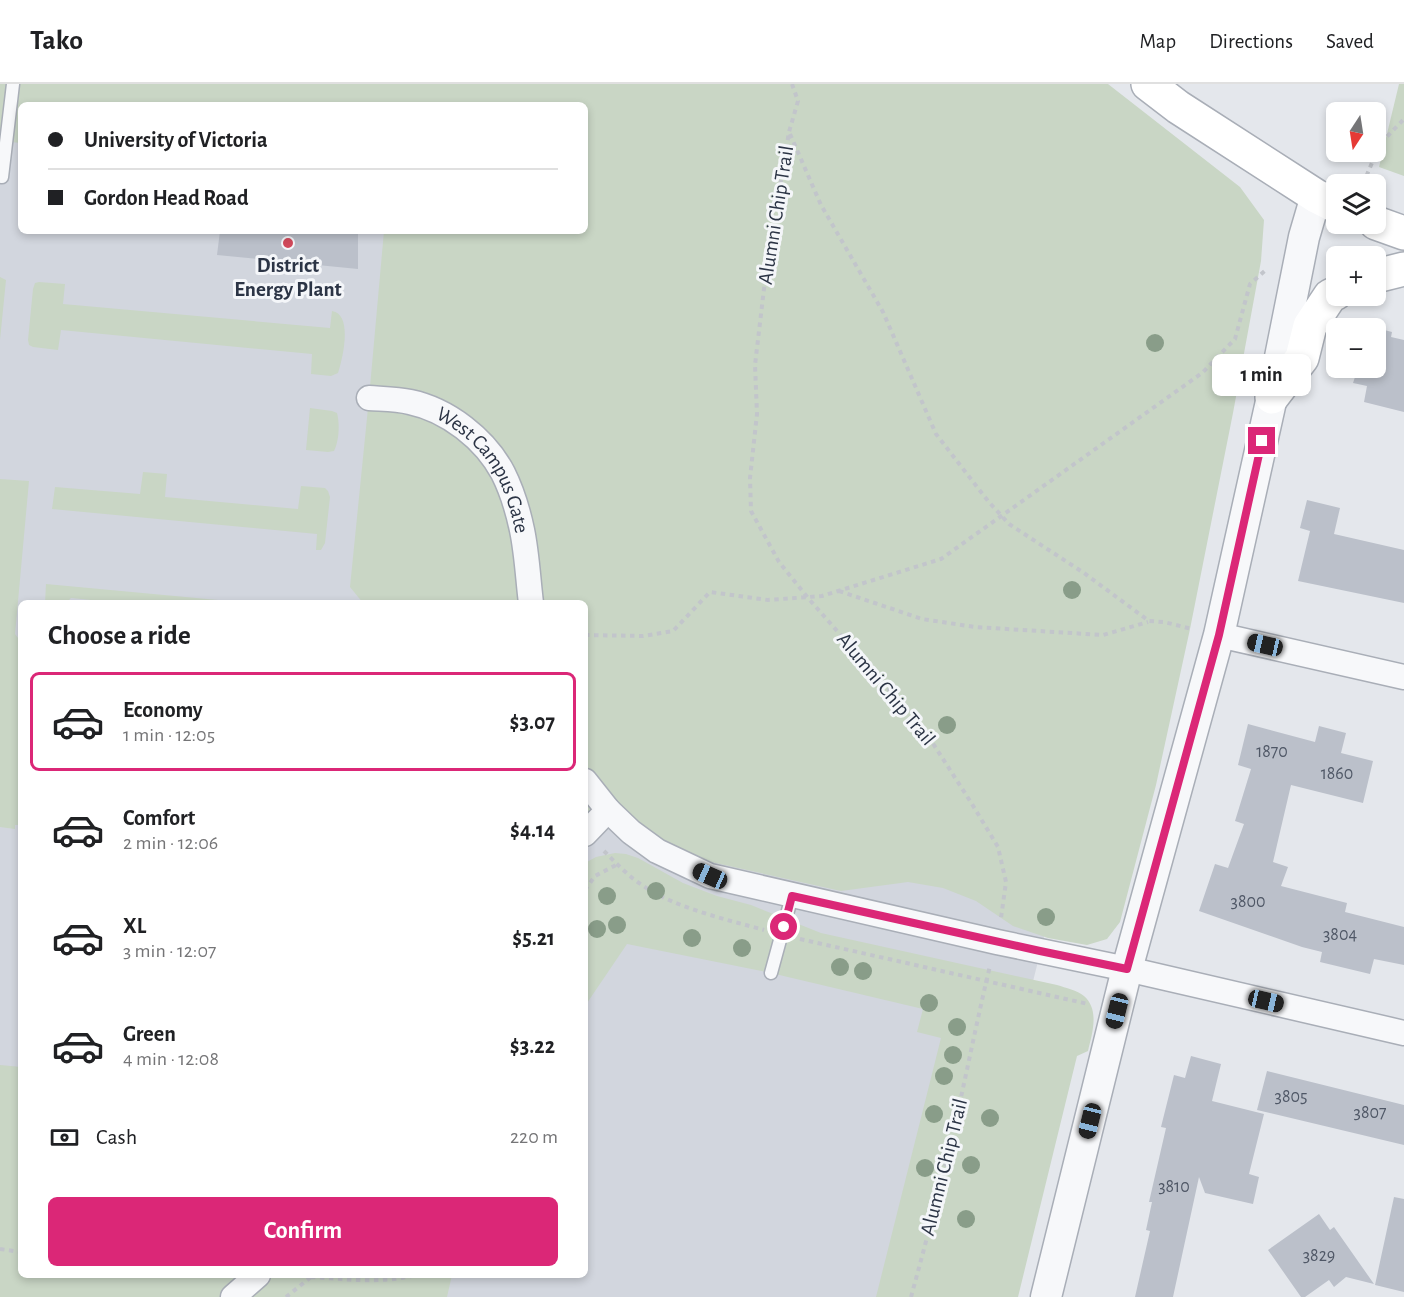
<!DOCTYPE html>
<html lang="en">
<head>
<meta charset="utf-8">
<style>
  :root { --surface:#fff; --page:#f6f6f6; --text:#202124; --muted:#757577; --line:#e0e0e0; --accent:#db2777 }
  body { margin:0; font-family:"Alegreya Sans",sans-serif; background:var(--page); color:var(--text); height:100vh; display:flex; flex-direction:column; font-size:22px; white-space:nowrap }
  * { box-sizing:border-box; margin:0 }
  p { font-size:20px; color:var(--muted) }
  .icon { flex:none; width:33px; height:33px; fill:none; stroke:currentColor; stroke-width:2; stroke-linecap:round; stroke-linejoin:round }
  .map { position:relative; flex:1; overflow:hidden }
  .panel { position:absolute; left:18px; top:516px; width:570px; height:678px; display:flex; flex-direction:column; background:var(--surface); border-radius:9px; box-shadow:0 3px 9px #0003 }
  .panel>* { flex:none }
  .banner { position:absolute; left:18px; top:18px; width:570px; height:132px; border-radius:9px; box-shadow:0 3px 9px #0003; display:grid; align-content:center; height:132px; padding:0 30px; background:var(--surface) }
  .needle { width:39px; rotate:192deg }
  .controls { position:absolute; left:1326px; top:18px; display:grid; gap:12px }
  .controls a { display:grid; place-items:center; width:60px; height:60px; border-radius:9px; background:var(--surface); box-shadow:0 3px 9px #0003; font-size:30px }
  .end { position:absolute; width:27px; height:27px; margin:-14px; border:8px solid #db2777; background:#fff; box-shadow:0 0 0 3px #fff }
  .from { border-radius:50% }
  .bubble { position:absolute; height:42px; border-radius:9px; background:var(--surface); box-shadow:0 3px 9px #0003; font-size:20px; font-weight:700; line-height:42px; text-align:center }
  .car { position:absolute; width:18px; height:36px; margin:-18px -9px; border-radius:8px; box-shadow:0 0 4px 2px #0007; background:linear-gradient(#222 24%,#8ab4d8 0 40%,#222 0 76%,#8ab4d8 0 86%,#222 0) }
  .banner b { display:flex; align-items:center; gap:21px; height:57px; font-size:22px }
  .banner b+b { border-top:2px solid var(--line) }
  .banner i { width:15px; height:15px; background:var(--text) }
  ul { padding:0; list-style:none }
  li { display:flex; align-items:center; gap:18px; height:99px; margin:0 12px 9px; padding:0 18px; border:3px solid transparent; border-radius:9px }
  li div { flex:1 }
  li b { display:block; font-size:22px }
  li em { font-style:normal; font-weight:700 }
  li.on { border-color:var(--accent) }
  li>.icon { width:54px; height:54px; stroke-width:1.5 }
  h2 { padding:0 30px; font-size:27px; line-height:72px }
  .pay { display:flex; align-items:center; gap:15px; height:66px; padding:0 30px; font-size:22px }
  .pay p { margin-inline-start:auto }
  .button { display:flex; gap:12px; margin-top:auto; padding:12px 30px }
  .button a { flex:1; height:69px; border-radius:9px; background:var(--accent); color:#fff; font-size:24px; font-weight:700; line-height:69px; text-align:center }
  header { display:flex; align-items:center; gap:36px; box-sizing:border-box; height:84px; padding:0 30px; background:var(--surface); border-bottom:2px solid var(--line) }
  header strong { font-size:28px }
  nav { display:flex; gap:33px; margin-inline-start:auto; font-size:21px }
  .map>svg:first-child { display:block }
</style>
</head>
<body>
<header>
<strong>Tako</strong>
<nav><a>Map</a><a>Directions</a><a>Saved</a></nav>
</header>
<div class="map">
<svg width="1404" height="1213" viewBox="0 0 1404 1213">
  <rect width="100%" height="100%" fill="#e4e7ec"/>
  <!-- built -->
  <path fill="#d2d6de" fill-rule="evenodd" d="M 0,0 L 990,0 L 1141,466 L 954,1213 L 0,1213 ZM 21,21 L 585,21 L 585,147 L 21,147 ZM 21,519 L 585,519 L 585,1191 L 21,1191 Z"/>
  <!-- green -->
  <path fill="#c9d6c5" d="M 0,0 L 1108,0 L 1240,103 L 1264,136 L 1261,177 L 1233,329 L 1190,545 L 1156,701 L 1120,838 L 1107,855 L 1087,861 L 1048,854 L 1013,842 L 976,817 L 943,804 L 908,798 L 841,807 L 702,776 L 654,751 L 626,731 L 585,729 L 585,519 L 363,519 L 350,503 L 369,314 L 384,147 L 585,147 L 585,21 L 21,21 L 21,59 L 0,57 Z
    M 1399,0 L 1404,0 L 1404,92 L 1379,83 Z
    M 0,193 L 6,196 L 0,256 Z
    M 39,198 L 65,200 L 63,220 L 330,244 L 332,227 C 353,230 343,274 338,289 L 331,292 L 311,290 L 312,270 L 61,246 L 58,266 L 33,263 L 29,261 L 28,256 L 33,205 L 35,199 Z
    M 310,324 L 332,327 L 337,329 C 340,340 339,357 334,367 L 328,368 L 306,366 Z
    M 143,388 L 167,390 L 165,413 L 298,425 L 301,402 L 325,404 L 328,407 L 330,413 L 325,459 L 321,466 L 316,466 L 317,450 L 52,425 L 55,403 L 140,410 Z
    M 0,395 L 29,397 L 15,550 L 21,558 L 21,741 L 15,741 L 15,745 L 0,743 Z
    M 46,500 L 250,519 L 121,519 L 71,514 L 66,519 L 45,519 Z
    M 615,769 L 626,770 L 638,774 L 683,799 L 717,812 L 751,821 L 821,849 L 1057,901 C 1066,904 1077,906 1084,912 C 1100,926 1092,950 1088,967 L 1077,972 L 1018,1213 L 876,1213 L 941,954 L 917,948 L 923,925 L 771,889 L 627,860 L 585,922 L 585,779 L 596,773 Z
    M 0,981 L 21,983 L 21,1191 L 452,1191 L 447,1213 L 0,1213 Z"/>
  <!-- building -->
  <path fill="#bbc0ca" d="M 220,147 L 358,147 L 358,185 L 217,171 Z
    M 1369,242 L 1392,248 L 1391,253 L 1404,256 L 1404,328 L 1364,318 L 1367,302 L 1353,299 L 1358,284 L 1376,284 L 1376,244 L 1368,244 Z
    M 1307,416 L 1340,424 L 1334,450 L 1404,466 L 1404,519 L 1298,497 L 1310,447 L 1300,444 Z
    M 1248,640 L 1315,658 L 1319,642 L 1346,649 L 1341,669 L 1373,677 L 1363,719 L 1291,701 L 1273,778 L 1288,783 L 1281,802 L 1347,819 L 1345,828 L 1404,843 L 1404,881 L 1374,875 L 1370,890 L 1320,878 L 1322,868 L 1302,863 L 1199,827 L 1215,780 L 1228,784 L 1244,740 L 1235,737 L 1251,685 L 1238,681 Z
    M 1191,972 L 1221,980 L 1212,1017 L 1264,1030 L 1249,1090 L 1259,1093 L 1253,1120 L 1205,1109 L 1199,1093 L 1173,1213 L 1135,1213 L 1150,1147 L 1146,1146 L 1152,1118 L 1149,1118 L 1166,1044 L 1161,1043 L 1174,991 L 1185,994 Z
    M 1267,987 L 1404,1021 L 1404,1061 L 1257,1026 Z
    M 1394,1113 L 1404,1115 L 1404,1208 L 1375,1201 Z
    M 1319,1130 L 1330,1146 L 1334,1143 L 1374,1200 L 1346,1193 L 1334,1203 L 1329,1196 L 1305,1213 L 1301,1213 L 1268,1166 Z"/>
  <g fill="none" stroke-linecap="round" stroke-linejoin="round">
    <defs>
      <path id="service" d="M 2,93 L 13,0
        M 771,889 L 792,812"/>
      <g id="minor">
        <path id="s1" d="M 369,314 C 383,315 397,315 410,318 C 448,326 485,355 503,389 C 512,407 518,427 522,446 C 527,470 528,495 531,519"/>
        <path d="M 1219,551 L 1404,593"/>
        <path d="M 585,697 L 608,726 L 631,748 L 657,767 L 710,792 L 997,858 L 1127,885 L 1404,949"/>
        <path d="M 585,750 L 608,726"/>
        <path d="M 233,1213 L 258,1191"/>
      </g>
      <path id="tertiary" d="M 1046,1213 L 1127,885 L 1219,551 L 1272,313 L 1304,153 L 1316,112"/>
      <path id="secondary" d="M 1148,0 L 1178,23 L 1316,112 L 1336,122
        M 1376,139 L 1404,149
        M 1376,192 L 1404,185
        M 1272,313 L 1302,274 L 1310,242 L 1330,212 L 1336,209"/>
    </defs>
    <!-- service casing -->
    <use href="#service" stroke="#a9aeb7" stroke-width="15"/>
    <!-- minor casing -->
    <use href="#minor" stroke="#a9aeb7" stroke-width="27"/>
    <!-- tertiary casing -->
    <use href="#tertiary" stroke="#a9aeb7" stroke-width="33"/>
    <!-- secondary casing -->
    <use href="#secondary" stroke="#a9aeb7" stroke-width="36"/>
    <!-- path -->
    <path stroke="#c2c5cb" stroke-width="4" stroke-dasharray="4.5 4.5" stroke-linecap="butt" d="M 792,0 L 798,17 L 789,48 L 766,188 L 755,281 L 757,330 L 750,394 L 751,427 L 779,478 L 808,514 L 923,644 L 972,720 L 998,763 L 1006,798 L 1001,834
      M 790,50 L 821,121 L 883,228 L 936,350 L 988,417 L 1009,440 L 1084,489 L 1149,537 L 1164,538 L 1192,545
      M 1363,100 L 1380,60 L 1404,35
      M 839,507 L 922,535 L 975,543 L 1103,551 L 1148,538
      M 585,551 L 643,552 L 673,547 L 710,508 L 768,516 L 822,512 L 941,475 L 1202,289 L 1235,255 L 1250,200 L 1267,185
      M 604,767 C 616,779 628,792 642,801 C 675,824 725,835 764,846
      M 585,806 L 595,792 L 618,780
      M 800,855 L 1088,920
      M 0,1165 L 21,1168
      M 311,1193 C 346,1195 381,1200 416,1191
      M 286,1213 L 311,1193
      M 911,1213 C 930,1144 948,1074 963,1004 C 972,963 980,923 990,882"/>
    <!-- service -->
    <use href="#service" stroke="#f7f8fa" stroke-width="12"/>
    <!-- minor -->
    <use href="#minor" stroke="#f7f8fa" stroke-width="24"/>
    <!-- tertiary -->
    <use href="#tertiary" stroke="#f7f8fa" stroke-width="30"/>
    <!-- secondary -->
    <use href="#secondary" stroke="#fff" stroke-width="33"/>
  </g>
  <!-- trees -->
  <g fill="#899d89">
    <circle cx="1155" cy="259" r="9"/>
    <circle cx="1072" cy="506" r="9"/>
    <circle cx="947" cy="641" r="9"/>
    <circle cx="656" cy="807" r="9"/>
    <circle cx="607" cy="812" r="9"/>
    <circle cx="1046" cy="833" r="9"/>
    <circle cx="617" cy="841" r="9"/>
    <circle cx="597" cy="845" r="9"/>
    <circle cx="692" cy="854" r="9"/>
    <circle cx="742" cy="864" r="9"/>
    <circle cx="840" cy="883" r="9"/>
    <circle cx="863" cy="887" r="9"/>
    <circle cx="929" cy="919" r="9"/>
    <circle cx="957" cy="943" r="9"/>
    <circle cx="953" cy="971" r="9"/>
    <circle cx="944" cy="992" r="9"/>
    <circle cx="934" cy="1030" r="9"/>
    <circle cx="990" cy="1034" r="9"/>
    <circle cx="971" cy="1081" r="9"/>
    <circle cx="925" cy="1084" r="9"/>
    <circle cx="966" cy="1135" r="9"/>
  </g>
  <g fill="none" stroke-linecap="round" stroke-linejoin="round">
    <!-- route -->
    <path stroke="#db2777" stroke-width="8" d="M 784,843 L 792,812 L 1040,867 L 1127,885 L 1219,551 L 1262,357"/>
  </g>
  <!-- markers -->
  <circle fill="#d1495b" stroke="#f4f6f9" stroke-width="2" cx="288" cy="159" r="6"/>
  <g text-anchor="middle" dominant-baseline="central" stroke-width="6" stroke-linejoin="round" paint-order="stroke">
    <!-- number labels -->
    <g font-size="18" fill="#4f5766">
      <text x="1272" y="668">1870</text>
      <text x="1337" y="690">1860</text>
      <text x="1248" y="818">3800</text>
      <text x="1340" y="851">3804</text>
      <text x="1291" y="1013">3805</text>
      <text x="1370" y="1029">3807</text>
      <text x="1174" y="1103">3810</text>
      <text x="1319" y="1172">3829</text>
    </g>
    <!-- street labels -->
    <g font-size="21" fill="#2b3445" stroke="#f4f6f9">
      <text transform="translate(776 131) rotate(-81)">Alumni Chip Trail</text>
      <text stroke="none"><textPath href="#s1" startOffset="148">West Campus Gate</textPath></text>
      <text transform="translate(886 605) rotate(50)">Alumni Chip Trail</text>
      <text transform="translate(944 1083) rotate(-76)">Alumni Chip Trail</text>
    </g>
    <!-- poi labels -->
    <g font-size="21" font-weight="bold" fill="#2b3445" stroke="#f4f6f9">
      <text x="288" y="181">District<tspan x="288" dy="24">Energy Plant</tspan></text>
    </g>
  </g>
</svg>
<div class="controls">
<a><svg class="needle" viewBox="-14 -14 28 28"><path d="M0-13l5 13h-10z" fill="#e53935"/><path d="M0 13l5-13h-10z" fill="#757577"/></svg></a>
<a><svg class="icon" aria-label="layers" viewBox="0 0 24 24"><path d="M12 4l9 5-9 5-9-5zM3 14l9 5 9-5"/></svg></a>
<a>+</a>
<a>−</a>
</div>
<i class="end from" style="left:784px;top:843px"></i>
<i class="end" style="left:1262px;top:357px"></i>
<div class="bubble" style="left:1212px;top:270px;width:99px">1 min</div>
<i class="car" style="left:1265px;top:561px;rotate:283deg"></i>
<i class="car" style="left:710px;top:792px;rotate:294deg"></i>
<i class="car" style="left:1266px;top:917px;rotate:103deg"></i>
<i class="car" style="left:1117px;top:927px;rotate:194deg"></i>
<i class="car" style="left:1090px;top:1037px;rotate:194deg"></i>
<div class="banner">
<b><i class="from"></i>University of Victoria</b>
<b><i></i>Gordon Head Road</b>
</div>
<section class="panel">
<h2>Choose a ride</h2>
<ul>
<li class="on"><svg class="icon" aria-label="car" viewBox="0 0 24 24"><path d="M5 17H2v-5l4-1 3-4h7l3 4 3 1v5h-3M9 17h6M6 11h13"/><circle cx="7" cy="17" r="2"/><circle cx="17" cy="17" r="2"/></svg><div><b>Economy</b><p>1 min · 12:05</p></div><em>$3.07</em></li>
<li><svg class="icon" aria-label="car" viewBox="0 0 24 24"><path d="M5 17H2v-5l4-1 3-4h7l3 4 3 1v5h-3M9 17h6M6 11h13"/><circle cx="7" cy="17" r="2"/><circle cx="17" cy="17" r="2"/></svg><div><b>Comfort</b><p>2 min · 12:06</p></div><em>$4.14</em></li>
<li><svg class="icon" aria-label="car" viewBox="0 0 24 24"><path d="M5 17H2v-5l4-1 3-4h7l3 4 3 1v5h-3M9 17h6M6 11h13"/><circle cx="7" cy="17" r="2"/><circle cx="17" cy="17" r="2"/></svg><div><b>XL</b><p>3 min · 12:07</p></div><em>$5.21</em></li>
<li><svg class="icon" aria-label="car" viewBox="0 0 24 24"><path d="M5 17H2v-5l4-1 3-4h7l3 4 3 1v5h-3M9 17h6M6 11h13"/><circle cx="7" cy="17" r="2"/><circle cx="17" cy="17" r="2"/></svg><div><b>Green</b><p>4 min · 12:08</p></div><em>$3.22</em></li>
</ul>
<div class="pay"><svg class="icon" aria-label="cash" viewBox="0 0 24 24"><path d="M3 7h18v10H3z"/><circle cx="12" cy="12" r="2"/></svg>Cash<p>220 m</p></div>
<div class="button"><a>Confirm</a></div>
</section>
</div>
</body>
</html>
